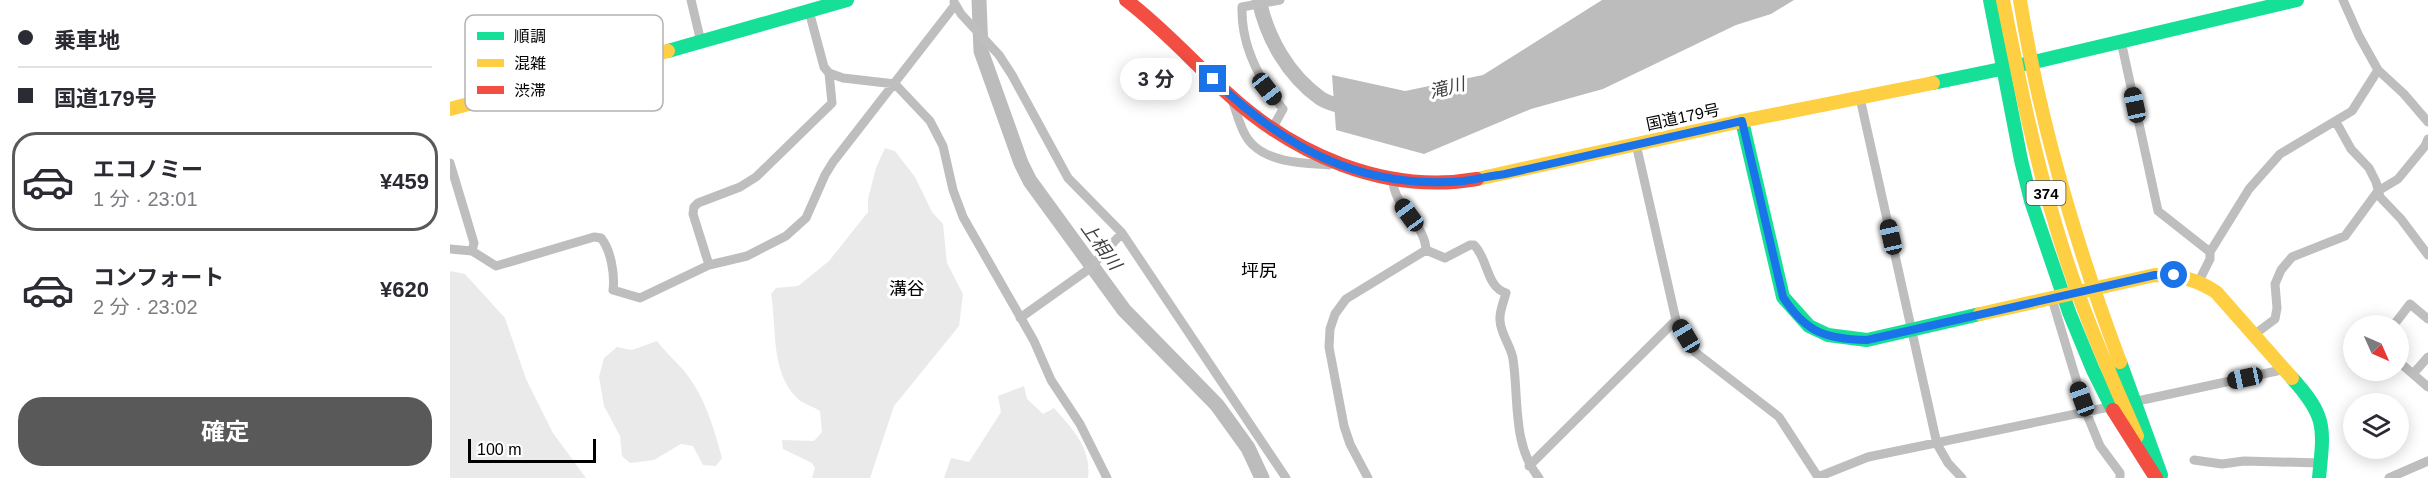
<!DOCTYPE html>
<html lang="ja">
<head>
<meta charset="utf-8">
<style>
  :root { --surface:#fff; --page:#f2f2f3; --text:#2b2b33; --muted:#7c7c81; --line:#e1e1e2; --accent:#595959 }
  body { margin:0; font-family:Arial,"Noto Sans JP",sans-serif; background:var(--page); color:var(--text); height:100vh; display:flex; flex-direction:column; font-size:22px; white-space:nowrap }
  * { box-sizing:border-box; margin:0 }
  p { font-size:20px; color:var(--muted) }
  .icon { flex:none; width:33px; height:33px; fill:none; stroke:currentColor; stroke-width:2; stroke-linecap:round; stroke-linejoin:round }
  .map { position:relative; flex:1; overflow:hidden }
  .panel { display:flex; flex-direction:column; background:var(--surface); width:450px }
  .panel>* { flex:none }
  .hud { display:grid; align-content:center; height:132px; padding:0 18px; background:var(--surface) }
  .needle { width:39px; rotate:135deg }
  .controls { position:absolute; left:1893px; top:315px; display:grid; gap:12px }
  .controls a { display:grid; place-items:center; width:66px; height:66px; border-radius:50%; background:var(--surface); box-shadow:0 3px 15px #0003; font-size:30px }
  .scale { position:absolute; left:18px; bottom:15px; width:128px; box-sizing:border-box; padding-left:6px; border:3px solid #000; border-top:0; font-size:16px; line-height:21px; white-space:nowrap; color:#000; -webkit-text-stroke:4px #fff; paint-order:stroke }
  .end { position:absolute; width:27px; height:27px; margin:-14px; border:8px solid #1a73e8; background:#fff; box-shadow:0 0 0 3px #fff }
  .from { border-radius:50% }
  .bubble { position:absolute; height:42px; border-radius:21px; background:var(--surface); box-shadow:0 3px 15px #0003; font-size:20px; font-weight:700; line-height:42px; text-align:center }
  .car { position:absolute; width:18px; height:36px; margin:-18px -9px; border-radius:8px; box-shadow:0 0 4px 2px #0007; background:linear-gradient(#222 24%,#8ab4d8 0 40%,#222 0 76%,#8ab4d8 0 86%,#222 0) }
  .hud b { display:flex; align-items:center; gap:21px; height:57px; font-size:22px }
  .hud b+b { border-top:2px solid var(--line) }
  .hud i { width:15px; height:15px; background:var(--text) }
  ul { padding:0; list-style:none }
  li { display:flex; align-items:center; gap:18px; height:99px; margin:0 12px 9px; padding:0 6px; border:3px solid transparent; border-radius:24px }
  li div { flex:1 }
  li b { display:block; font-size:22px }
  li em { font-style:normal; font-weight:700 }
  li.active { border-color:var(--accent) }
  li>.icon { width:54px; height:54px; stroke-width:1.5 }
  .cta { display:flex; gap:12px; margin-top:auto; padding:12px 18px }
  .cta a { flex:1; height:69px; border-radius:24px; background:var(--accent); color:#fff; font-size:24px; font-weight:700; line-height:69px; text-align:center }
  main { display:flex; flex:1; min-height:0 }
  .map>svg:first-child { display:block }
</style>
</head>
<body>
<main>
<section class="panel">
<div class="hud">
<b><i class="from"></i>乗車地</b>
<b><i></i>国道179号</b>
</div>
<ul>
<li class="active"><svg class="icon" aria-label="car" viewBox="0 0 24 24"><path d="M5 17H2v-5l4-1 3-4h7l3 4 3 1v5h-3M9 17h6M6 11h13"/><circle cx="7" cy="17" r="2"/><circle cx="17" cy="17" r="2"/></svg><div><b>エコノミー</b><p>1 分 · 23:01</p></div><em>¥459</em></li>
<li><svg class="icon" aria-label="car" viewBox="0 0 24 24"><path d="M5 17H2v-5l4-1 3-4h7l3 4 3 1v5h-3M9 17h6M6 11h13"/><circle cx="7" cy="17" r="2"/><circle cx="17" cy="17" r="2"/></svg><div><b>コンフォート</b><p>2 分 · 23:02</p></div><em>¥620</em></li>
</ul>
<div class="cta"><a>確定</a></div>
</section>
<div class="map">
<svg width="1978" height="478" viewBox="0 0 1978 478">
  <rect width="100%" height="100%" fill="#fff"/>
  <!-- green -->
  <path fill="#eaeaea" d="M 435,148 L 445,151 L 465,177 L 482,212 L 493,224 L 497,263 L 513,294 L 509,326 L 444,406 L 420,478 L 362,478 L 365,468 L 362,463 L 333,449 L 332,440 L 364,441 L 372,432 L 370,411 C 362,406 351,403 346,397 C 320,370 327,327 321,294 L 326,288 L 348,286 L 379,261 L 418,212 L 418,199 L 426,168 Z
    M 0,271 L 15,274 L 55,318 L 76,379 L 103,433 L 136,478 L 0,478 Z
    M 207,341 C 216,353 226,361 235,372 C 255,397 264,428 272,458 L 266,466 L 253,465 L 243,446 L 231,444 L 204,460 L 180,463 L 172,456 L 170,436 L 154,406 L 149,377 L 154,358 L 167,347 L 182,350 Z
    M 574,386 L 577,399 L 593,414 L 604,408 C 622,428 642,449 638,478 L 494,478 L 501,458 L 519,462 L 551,412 L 548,396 Z"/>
  <!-- water -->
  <path fill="#bcbcbc" d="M 1152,0 L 1344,0 L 1321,14 L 1286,25 L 1153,89 L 1081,109 L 974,154 L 886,130 L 882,75 L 955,91 L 1033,75 Z"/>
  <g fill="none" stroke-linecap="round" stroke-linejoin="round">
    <!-- river -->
    <path stroke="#bcbcbc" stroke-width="15" d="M 529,0 L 531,51 L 571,163 L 580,181 L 674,310 L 767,405 L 798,448 L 812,478
      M 809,0 C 817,38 838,75 870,98 C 878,104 892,106 901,109"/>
    <!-- street -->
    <path stroke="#bebebe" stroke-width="9" d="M 241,0 L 251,42
      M 1893,0 L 1909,36 L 1928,70 L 1954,94 L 1978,122
      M 504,2 L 511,14 L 549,55 L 562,75 L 618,178 L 672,233 L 836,478
      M 359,11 L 374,67 L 379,73 L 393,78 L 445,84 L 480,121 L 493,146 L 503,190 L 513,217 L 584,341 L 601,380 L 630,424 L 657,478
      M 1671,41 L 1708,211 L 1760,252
      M 1410,98 L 1487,444 L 1498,463 L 1512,478
      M 783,103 C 788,116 792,135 803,145 C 822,163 854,163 879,165
      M 1886,122 L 1901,149 L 1919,168 L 1926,182 L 1930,197 L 1951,219 L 1978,255
      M 822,129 L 833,109 C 809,80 791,46 792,7 L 830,0
      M 1186,144 L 1226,320 L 1245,352 L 1329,417 L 1368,477 L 1418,457 L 1664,406
      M 0,163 L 24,243 L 22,251
      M 0,249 L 22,251 L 46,266 L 144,237 L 151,238 C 161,250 165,275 163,290 L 190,298 L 259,265 L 297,256 L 336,236 L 356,218 L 375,175 L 383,162 L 505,5
      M 976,250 L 995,258 L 1020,245 L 1024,245 C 1038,258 1036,287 1056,293 C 1054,301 1049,312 1050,320 C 1050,333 1061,346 1063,359 C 1069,399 1062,445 1089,478
      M 259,265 L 243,214 L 244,207 L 248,203 L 290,187 L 306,177 L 382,103 L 379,73
      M 1749,281 L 1760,259 L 1760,252 L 1799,189 L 1830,154 L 1902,111 L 1928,70
      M 1602,299 L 1636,412 L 1650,446 L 1670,473 L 1670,478
      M 570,318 L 639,269 L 672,233
      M 1943,326 L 1960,304 L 1978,319
      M 1805,334 L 1825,319 L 1827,308 L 1825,284 L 1831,270 L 1842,257 L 1895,236 L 1928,191 L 1948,179 L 1975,146 L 1978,139
      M 1948,361 L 1978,387
      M 1963,374 L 1978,357
      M 1683,402 L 1836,369
      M 1744,460 L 1772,464 L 1794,461 L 1870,463
      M 1079,466 L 1226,320
      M 918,478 L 900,444 L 894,426 L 879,347 L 880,329 L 885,314 L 896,299 L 976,250 C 975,222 942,207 943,178
      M 1939,478 L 1978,461"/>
    <!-- fast -->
    <path stroke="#16e098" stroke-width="14" d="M 1540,0 L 1571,160 L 1581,201 L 1619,312 L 1643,370 L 1663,410
      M 218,51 L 397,0
      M 1483,83 L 1580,63 L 1847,0
      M 1292,121 L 1333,297 L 1359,326 L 1378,335 L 1417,340 L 1530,314
      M 1670,362 L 1711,475
      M 1842,378 C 1877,417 1874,427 1869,478"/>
    <!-- slow -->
    <path stroke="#ffcf43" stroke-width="14" d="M 1553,0 C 1568,75 1583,150 1605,223 C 1626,296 1656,366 1687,436
      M 1570,0 C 1590,124 1626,245 1670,362
      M 0,109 L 218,51
      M 1027,179 L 1292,121 L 1483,83
      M 1530,314 L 1705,275 C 1728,275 1746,279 1766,292 L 1842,378"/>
    <!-- jam -->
    <path stroke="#f24e42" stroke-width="14" d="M 676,0 C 713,28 743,62 777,93 C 843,154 935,195 1027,179
      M 1663,410 L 1706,478"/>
  </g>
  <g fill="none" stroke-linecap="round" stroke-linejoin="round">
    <!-- route -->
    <path stroke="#1a73e8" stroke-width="8" d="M 763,79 C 835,148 910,190 1014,181 C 1027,179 1041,176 1055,174 L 1292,121 L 1333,297 C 1356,333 1376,339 1417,340 L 1705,275 L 1724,275"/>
  </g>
  <g text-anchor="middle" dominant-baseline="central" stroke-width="6" stroke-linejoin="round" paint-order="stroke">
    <!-- shield labels -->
    <rect fill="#fff" stroke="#4c4c4c" stroke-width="1.5" x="1576.5" y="181" width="39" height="24" rx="4.5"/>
    <g font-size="15" font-weight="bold" fill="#000">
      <text x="1596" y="193">374</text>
    </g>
    <!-- street labels -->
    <g font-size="16" fill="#000" stroke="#fff">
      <text transform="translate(1233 117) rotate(-12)">国道179号</text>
    </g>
    <!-- water labels -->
    <g font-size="18" font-style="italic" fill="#414141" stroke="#fff">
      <text transform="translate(997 88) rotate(-14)">滝川</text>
      <text transform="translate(651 246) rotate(54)">上相川</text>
    </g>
    <!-- neighbourhood labels -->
    <g font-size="18" fill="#000" stroke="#fff">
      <text x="809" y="271">坪尻</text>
      <text x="457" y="289">溝谷</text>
    </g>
  </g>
  <!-- legend -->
  <rect x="15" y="15" width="198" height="96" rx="9" fill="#fff" stroke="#b2b2b2" stroke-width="1.5"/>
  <rect x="27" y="32" width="27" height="8" fill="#16e098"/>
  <rect x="27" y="59" width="27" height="8" fill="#ffcf43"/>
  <rect x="27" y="86" width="27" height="8" fill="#f24e42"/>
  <g font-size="16" fill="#000">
    <text x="64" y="42">順調</text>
    <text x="64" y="69">混雑</text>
    <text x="64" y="96">渋滞</text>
  </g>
</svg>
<div class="controls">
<a><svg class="needle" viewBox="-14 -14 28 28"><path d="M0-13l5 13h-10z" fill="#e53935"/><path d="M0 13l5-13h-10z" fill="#7c7c81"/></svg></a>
<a><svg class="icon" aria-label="layers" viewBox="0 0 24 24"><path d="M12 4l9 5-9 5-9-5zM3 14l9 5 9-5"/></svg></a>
</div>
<div class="scale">100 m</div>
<i class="end from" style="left:1724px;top:275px"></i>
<i class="end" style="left:763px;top:79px"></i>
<div class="bubble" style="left:670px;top:58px;width:72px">3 分</div>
<i class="car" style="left:817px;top:89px;rotate:142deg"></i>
<i class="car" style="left:1685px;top:105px;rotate:348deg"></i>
<i class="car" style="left:959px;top:215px;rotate:324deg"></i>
<i class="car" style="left:1441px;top:237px;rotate:347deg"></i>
<i class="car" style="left:1236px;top:336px;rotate:329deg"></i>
<i class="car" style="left:1795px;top:378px;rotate:258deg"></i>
<i class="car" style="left:1632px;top:399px;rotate:340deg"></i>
</div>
</main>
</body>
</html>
